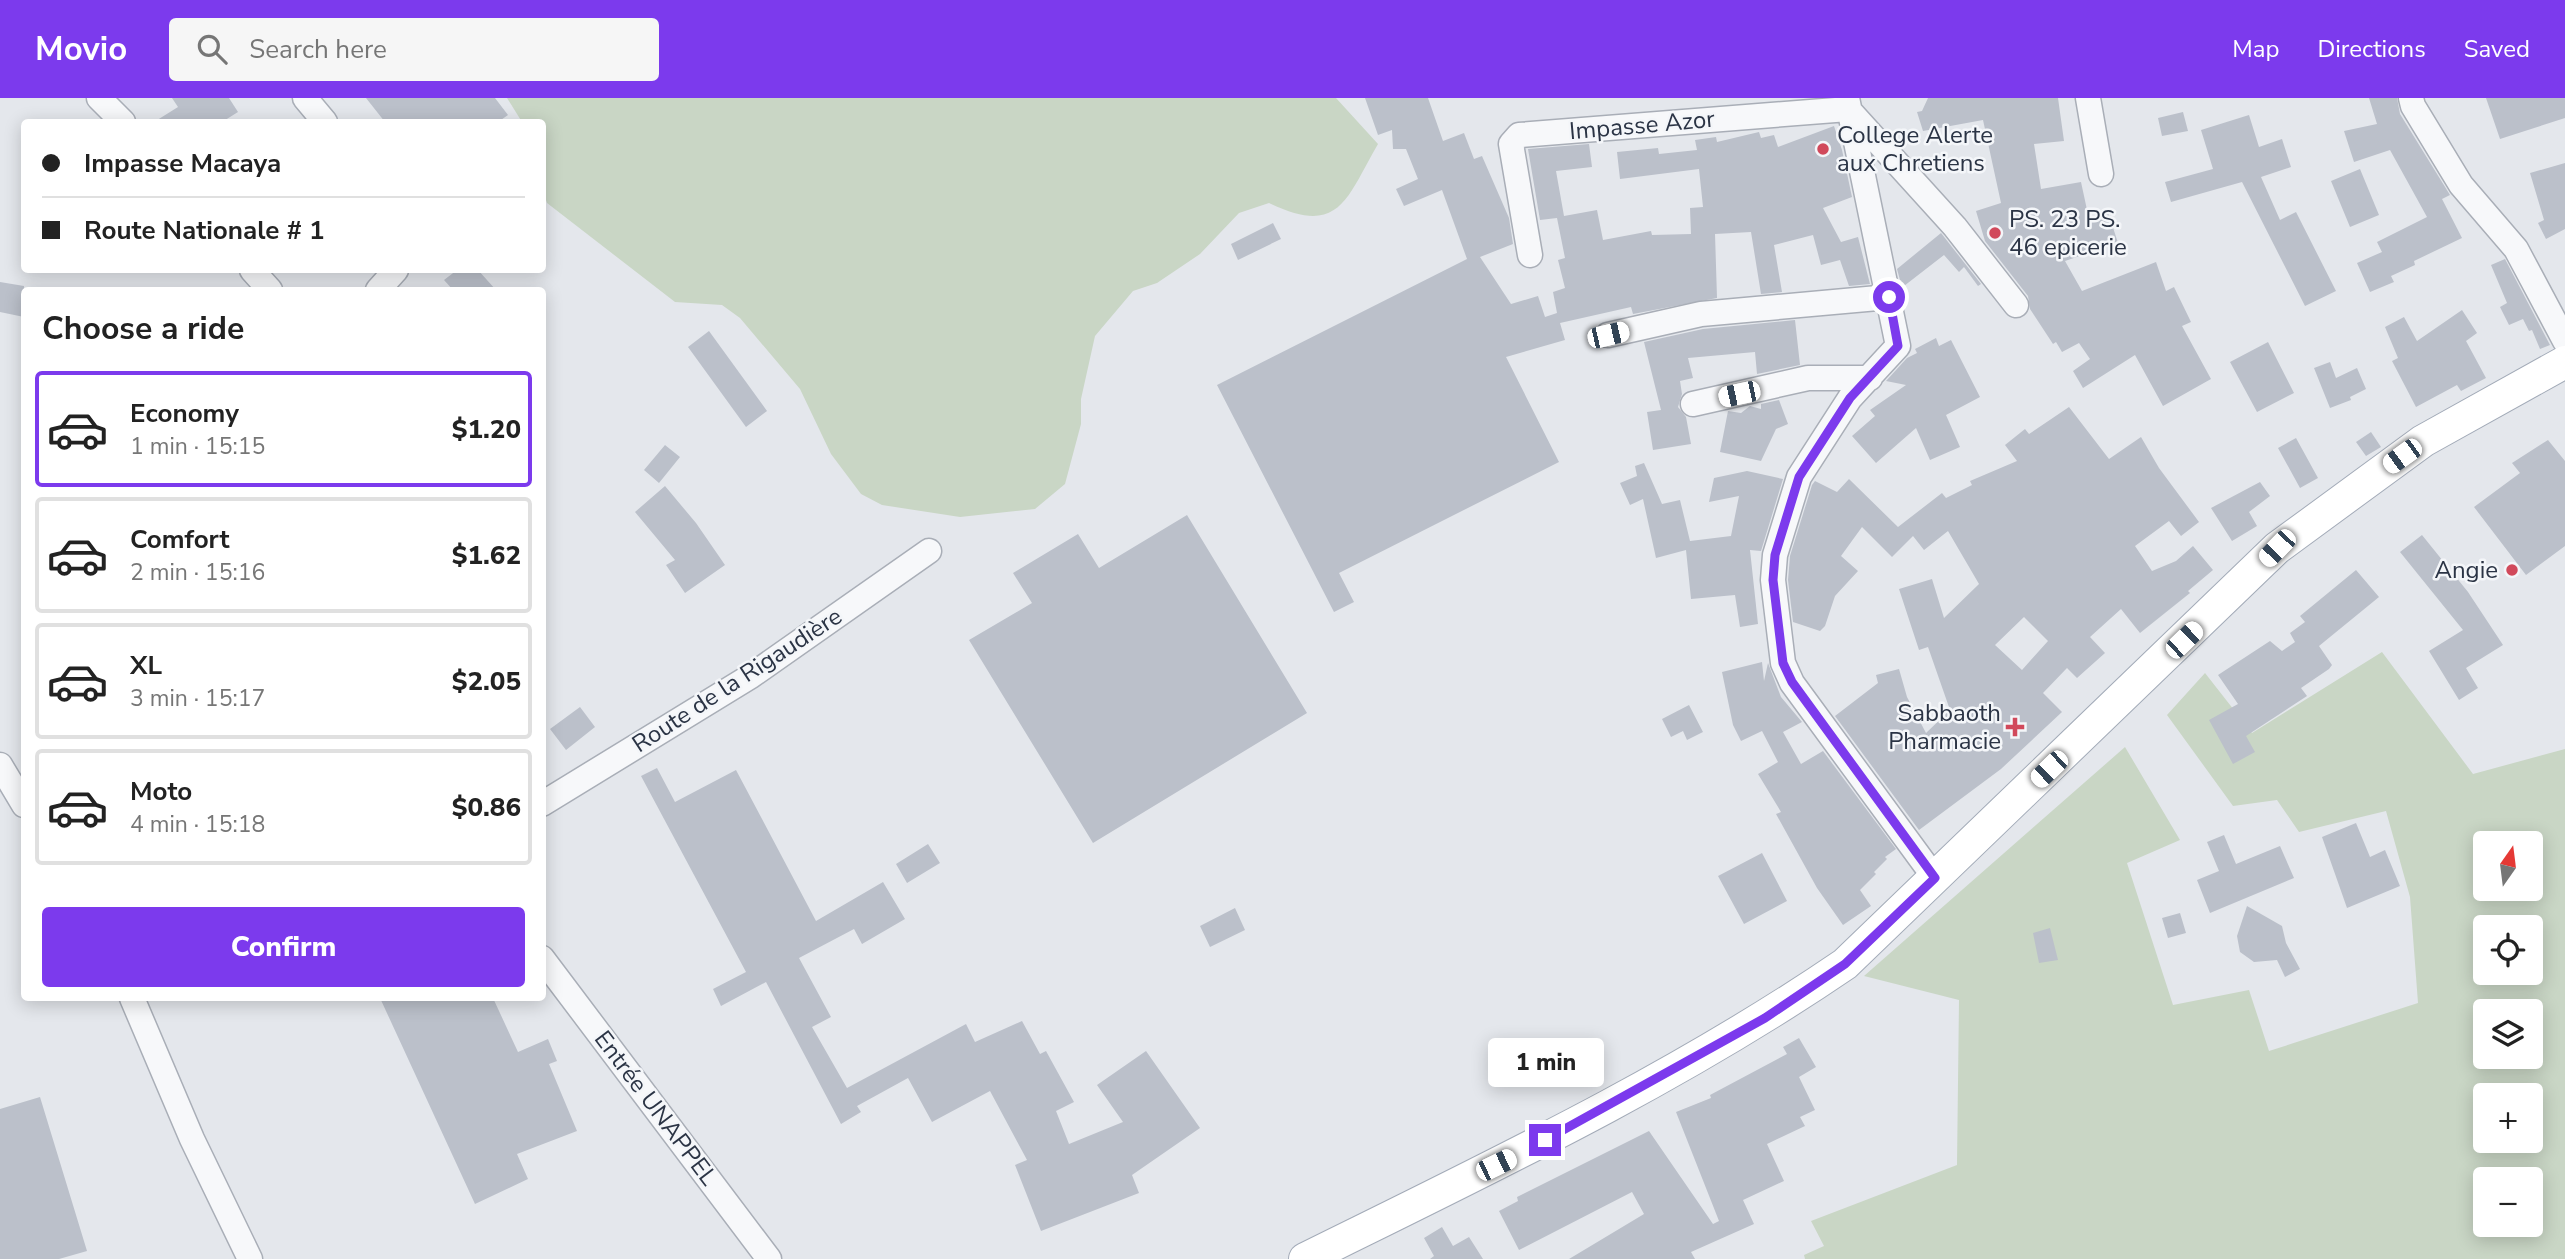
<!DOCTYPE html>
<html lang="en">
<head>
<meta charset="utf-8">
<style>
  :root { --surface:#fff; --page:#f6f6f6; --text:#222; --muted:#767676; --line:#e0e0e0; --accent:#7c3aed }
  body { margin:0; font-family:"Nunito Sans",sans-serif; background:var(--page); color:var(--text); height:100vh; display:flex; flex-direction:column; font-size:26px; white-space:nowrap }
  * { box-sizing:border-box; margin:0 }
  p { font-size:23px; color:var(--muted) }
  .icon { flex:none; width:38px; height:38px; fill:none; stroke:currentColor; stroke-width:2; stroke-linecap:round; stroke-linejoin:round }
  .map { position:relative; flex:1; overflow:hidden }
  .drawer { position:absolute; left:21px; top:189px; width:525px; height:714px; display:flex; flex-direction:column; background:var(--surface); border-radius:7px; box-shadow:0 4px 18px #0003 }
  .drawer>* { flex:none }
  .top-card { position:absolute; left:21px; top:21px; width:525px; height:154px; border-radius:7px; box-shadow:0 4px 18px #0003; display:grid; align-content:center; height:154px; padding:0 21px; background:var(--surface) }
  .needle { width:46px; rotate:14deg }
  .buttons { position:absolute; left:2473px; top:733px; display:grid; gap:14px }
  .buttons a { display:grid; place-items:center; width:70px; height:70px; border-radius:7px; background:var(--surface); box-shadow:0 4px 18px #0003; font-size:35px }
  .end { position:absolute; width:32px; height:32px; margin:-16px; border:9px solid #7c3aed; background:#fff; box-shadow:0 0 0 4px #fff }
  .from { border-radius:50% }
  .bubble { position:absolute; height:49px; border-radius:7px; background:var(--surface); box-shadow:0 4px 18px #0003; font-size:23px; font-weight:800; line-height:49px; text-align:center }
  .car { position:absolute; width:21px; height:42px; margin:-21px -10px; border-radius:9px; box-shadow:0 0 5px 2px #0007; background:linear-gradient(#fff 24%,#345 0 40%,#fff 0 76%,#345 0 86%,#fff 0) }
  .top-card b { display:flex; align-items:center; gap:24px; height:66px; font-size:26px }
  .top-card b+b { border-top:2px solid var(--line) }
  .top-card i { width:18px; height:18px; background:var(--text) }
  ul { padding:0; list-style:none }
  li { display:flex; align-items:center; gap:21px; height:116px; margin:0 14px 10px; padding:0 7px; border:4px solid var(--line); border-radius:7px }
  li div { flex:1 }
  li b { display:block; font-size:26px }
  li em { font-style:normal; font-weight:800 }
  li.current { border-color:var(--accent) }
  li>.icon { width:63px; height:63px; stroke-width:1.5 }
  h2 { padding:0 21px; font-size:32px; line-height:84px }
  .button { display:flex; gap:14px; margin-top:auto; padding:14px 21px }
  .button a { flex:1; height:80px; border-radius:7px; background:var(--accent); color:#fff; font-size:28px; font-weight:800; line-height:80px; text-align:center }
  header { display:flex; align-items:center; gap:42px; box-sizing:border-box; height:98px; padding:0 35px; background:var(--accent); color:#fff }
  header strong { font-size:33px }
  nav { display:flex; gap:38px; margin-inline-start:auto; font-size:24px }
  .search { width:490px; height:63px; background:var(--page); display:flex; align-items:center; gap:18px; box-sizing:border-box; padding:0 24px; border-radius:7px; color:var(--muted); font-size:26px }
  .map>svg:first-child { display:block }
</style>
</head>
<body>
<header>
<strong>Movio</strong>
<div class="search"><svg class="icon" aria-label="search" viewBox="0 0 24 24"><circle cx="10" cy="10" r="6"/><path d="M15 15l6 6"/></svg>Search here</div>
<nav><a>Map</a><a>Directions</a><a>Saved</a></nav>
</header>
<div class="map">
<svg width="2565" height="1161" viewBox="0 0 2565 1161">
  <rect width="100%" height="100%" fill="#e4e7ec"/>
  <!-- green -->
  <path fill="#c9d6c5" fill-rule="evenodd" d="M 507,0 L 1336,0 L 1378,46 C 1346,101 1340,139 1269,105 L 1239,115 L 1200,156 L 1157,185 L 1133,193 L 1095,238 L 1081,301 L 1081,326 L 1065,386 L 1035,411 L 960,419 L 882,407 L 861,396 L 831,356 L 800,291 L 740,220 L 722,207 L 675,204 L 547,105 L 543,93 L 542,24 L 522,24 Z
    M 2382,554 L 2473,676 L 2565,651 L 2565,1161 L 1805,1161 L 1804,1157 L 1824,1148 L 1811,1123 L 1957,1067 L 1959,902 L 1864,878 L 2125,649 L 2180,742 L 2127,765 L 2173,907 L 2249,892 L 2269,953 L 2418,905 L 2410,799 L 2386,713 L 2299,734 L 2277,702 L 2233,708 L 2167,617 L 2205,575 L 2252,635 ZM 2485,746 L 2530,746 L 2530,791 L 2485,791 ZM 2485,830 L 2530,830 L 2530,875 L 2485,875 ZM 2485,914 L 2530,914 L 2530,959 L 2485,959 ZM 2485,998 L 2530,998 L 2530,1043 L 2485,1043 ZM 2485,1082 L 2530,1082 L 2530,1127 L 2485,1127 Z"/>
  <!-- building -->
  <path fill="#bbc0ca" fill-rule="evenodd" d="M 172,0 L 229,0 L 238,14 L 222,24 L 154,24 L 178,9 Z
    M 366,0 L 495,0 L 508,17 L 498,24 L 385,24 Z
    M 1365,0 L 1428,0 L 1443,43 L 1464,35 L 1474,61 L 1482,58 L 1509,120 L 1513,146 L 1480,159 L 1511,206 L 1538,198 L 1545,219 L 1557,215 L 1553,194 L 1565,190 L 1558,162 L 1565,160 L 1557,120 L 1540,122 L 1528,51 L 1589,46 L 1592,69 L 1556,73 L 1564,118 L 1597,112 L 1603,142 L 1651,133 L 1652,137 L 1691,136 L 1690,110 L 1703,109 L 1699,71 L 1620,81 L 1617,54 L 1658,50 L 1659,56 L 1697,52 L 1695,42 L 1716,39 L 1717,44 L 1759,34 L 1761,40 L 1774,37 L 1778,49 L 1834,28 L 1842,52 L 1852,99 L 1823,110 L 1841,144 L 1858,139 L 1870,186 L 1849,188 L 1840,162 L 1821,167 L 1813,137 L 1774,147 L 1782,194 L 1761,196 L 1751,134 L 1715,136 L 1717,200 L 1633,216 L 1631,209 L 1560,225 L 1565,242 L 1506,259 L 1559,364 L 1339,475 L 1354,504 L 1334,514 L 1217,287 L 1467,161 L 1442,92 L 1404,108 L 1396,91 L 1418,81 L 1406,51 L 1393,51 L 1392,32 L 1378,37 Z
    M 1928,0 L 2058,0 L 2064,43 L 2034,46 L 2041,91 L 2081,84 L 2089,121 L 2108,114 L 2118,145 L 2065,163 L 2082,193 L 2156,164 L 2166,193 L 2174,189 L 2191,224 L 2182,228 L 2211,281 L 2163,308 L 2135,257 L 2083,290 L 2073,273 L 2090,261 L 2079,245 L 2062,254 L 2056,244 L 2053,246 L 2030,211 L 2028,198 L 1985,143 L 1976,113 L 2001,105 L 1983,22 L 1923,33 L 1917,14 L 1922,13 Z
    M 2369,0 L 2397,0 L 2400,16 L 2450,97 L 2442,101 L 2462,140 L 2414,163 L 2415,167 L 2391,178 L 2394,184 L 2370,194 L 2357,165 L 2382,154 L 2377,144 L 2427,119 L 2390,52 L 2354,64 L 2344,33 L 2377,26 Z
    M 2486,0 L 2565,0 L 2565,20 L 2500,41 Z
    M 2183,14 L 2188,33 L 2162,38 L 2158,20 Z
    M 2249,17 L 2259,49 L 2282,41 L 2291,69 L 2261,79 L 2280,122 L 2296,114 L 2336,193 L 2305,208 L 2242,84 L 2171,104 L 2165,84 L 2213,71 L 2201,32 Z
    M 2565,65 L 2565,131 L 2546,141 L 2538,125 L 2544,122 L 2530,75 Z
    M 2360,71 L 2379,117 L 2350,129 L 2331,83 Z
    M 1273,125 L 1281,141 L 1238,162 L 1231,146 Z
    M 1941,135 L 1981,186 L 1978,188 L 1964,169 L 1959,174 L 1944,157 L 1904,188 L 1900,182 L 1897,171 Z
    M 2505,161 L 2550,247 L 2540,251 L 2532,232 L 2529,233 L 2523,221 L 2509,227 L 2500,209 L 2507,205 L 2491,167 Z
    M 457,172 L 478,172 L 496,192 L 453,192 L 444,182 Z
    M 0,184 L 24,188 L 24,219 L 0,214 Z
    M 2462,212 L 2477,235 L 2466,243 L 2486,280 L 2461,293 L 2457,287 L 2416,309 L 2392,263 L 2398,260 L 2385,229 L 2404,219 L 2417,243 Z
    M 1795,222 L 1800,267 L 1757,276 L 1755,254 L 1688,260 L 1693,280 L 1680,283 L 1682,296 L 1678,309 L 1686,319 L 1691,346 L 1653,352 L 1647,314 L 1661,312 L 1644,244 L 1703,231 Z
    M 709,233 L 767,313 L 746,329 L 688,249 Z
    M 1936,240 L 1939,248 L 1951,242 L 1980,299 L 1946,317 L 1960,349 L 1930,362 L 1916,330 L 1876,365 L 1852,338 L 1875,318 L 1870,312 L 1906,287 L 1886,283 L 1907,260 L 1917,255 L 1915,251 Z
    M 2268,244 L 2294,295 L 2257,314 L 2230,264 Z
    M 2330,264 L 2336,280 L 2357,270 L 2366,291 L 2350,299 L 2351,302 L 2330,310 L 2314,270 Z
    M 1779,302 L 1788,326 L 1776,331 L 1761,363 L 1720,354 L 1728,313 L 1741,315 L 1750,308 L 1761,311 L 1761,306 Z
    M 2069,309 L 2109,361 L 2141,339 L 2159,370 L 2199,424 L 2181,438 L 2169,423 L 2135,448 L 2152,473 L 2176,463 L 2193,448 L 2213,472 L 2188,493 L 2190,495 L 2140,535 L 2121,511 L 2090,539 L 2105,555 L 2077,580 L 2067,570 L 2043,595 L 2062,614 L 2001,671 L 1919,732 L 1835,618 L 1878,585 L 1876,577 L 1899,571 L 1907,599 L 1926,635 L 1950,612 L 1928,549 L 1919,552 L 1899,491 L 1932,481 L 1944,520 L 1979,486 L 1948,433 L 1924,452 L 1913,438 L 1892,459 L 1862,429 L 1841,458 L 1858,473 L 1835,498 L 1825,528 L 1820,533 L 1793,524 L 1788,482 L 1790,458 L 1812,387 L 1815,383 L 1837,394 L 1849,381 L 1898,429 L 1942,395 L 1946,400 L 1972,387 L 1970,383 L 2017,363 L 2005,347 L 2025,331 L 2029,336 ZM 2024,519 L 2048,543 L 2022,572 L 1995,547 Z
    M 2371,334 L 2381,349 L 2366,358 L 2356,344 Z
    M 2296,340 L 2318,380 L 2300,390 L 2278,350 Z
    M 2548,342 L 2565,363 L 2565,448 L 2526,477 L 2474,409 L 2520,375 L 2512,365 Z
    M 665,347 L 680,359 L 659,385 L 644,372 Z
    M 1644,365 L 1662,406 L 1680,402 L 1690,443 L 1731,438 L 1739,398 L 1709,404 L 1714,380 L 1747,373 L 1783,381 L 1761,453 L 1750,452 L 1758,526 L 1740,529 L 1735,497 L 1691,501 L 1686,452 L 1656,460 L 1643,401 L 1630,407 L 1620,385 L 1637,378 L 1635,368 Z
    M 2260,384 L 2270,398 L 2249,414 L 2257,428 L 2232,443 L 2211,410 Z
    M 665,388 L 696,425 L 725,467 L 685,495 L 666,467 L 675,462 L 635,414 Z
    M 1187,417 L 1307,615 L 1093,745 L 969,542 L 1032,505 L 1013,475 L 1078,436 L 1099,470 Z
    M 2422,437 L 2468,494 L 2503,547 L 2466,570 L 2478,590 L 2459,602 L 2429,553 L 2463,532 L 2400,454 Z
    M 2356,472 L 2379,499 L 2319,548 L 2332,567 L 2329,571 L 2301,590 L 2307,598 L 2246,638 L 2255,654 L 2233,666 L 2209,622 L 2238,606 L 2218,577 L 2270,543 L 2282,553 L 2295,544 L 2290,535 L 2305,524 L 2300,518 Z
    M 1762,564 L 1764,583 L 1768,565 L 1781,599 L 1802,624 L 1783,634 L 1801,666 L 1823,653 L 1896,751 L 1885,759 L 1887,761 L 1874,774 L 1876,776 L 1860,792 L 1871,808 L 1843,827 L 1817,790 L 1776,716 L 1781,714 L 1758,676 L 1778,664 L 1762,633 L 1741,643 L 1733,627 L 1722,574 Z
    M 1689,607 L 1703,634 L 1687,642 L 1683,633 L 1671,639 L 1662,621 Z
    M 580,609 L 595,629 L 566,652 L 550,631 Z
    M 657,670 L 675,704 L 736,672 L 816,823 L 883,784 L 905,821 L 862,846 L 854,831 L 799,860 L 831,919 L 812,929 L 847,990 L 966,926 L 975,944 L 1022,923 L 1040,956 L 1046,953 L 1074,1004 L 1056,1013 L 1069,1046 L 1123,1024 L 1097,987 L 1146,953 L 1200,1030 L 1132,1077 L 1139,1095 L 1041,1133 L 1015,1067 L 1027,1062 L 990,993 L 932,1024 L 908,980 L 857,1008 L 861,1014 L 841,1026 L 766,884 L 721,908 L 713,891 L 746,874 L 641,678 Z
    M 2356,725 L 2370,759 L 2385,752 L 2400,788 L 2347,810 L 2322,739 Z
    M 2224,737 L 2236,766 L 2280,748 L 2294,780 L 2210,815 L 2197,782 L 2219,773 L 2207,744 Z
    M 928,746 L 940,765 L 907,785 L 896,766 Z
    M 1762,755 L 1787,803 L 1744,826 L 1718,778 Z
    M 2247,808 L 2282,828 L 2286,845 L 2300,871 L 2285,879 L 2277,862 L 2254,864 L 2240,854 L 2237,838 Z
    M 1235,810 L 1245,832 L 1210,849 L 1200,828 Z
    M 2180,815 L 2186,835 L 2168,840 L 2162,820 Z
    M 2050,830 L 2058,862 L 2039,865 L 2033,835 Z
    M 380,900 L 493,900 L 518,954 L 548,941 L 557,963 L 549,966 L 577,1033 L 517,1056 L 528,1081 L 475,1106 Z
    M 1799,940 L 1816,969 L 1799,979 L 1815,1012 L 1800,1019 L 1805,1028 L 1767,1046 L 1784,1083 L 1743,1102 L 1754,1126 L 1691,1154 L 1695,1161 L 1569,1161 L 1644,1116 L 1632,1094 L 1519,1152 L 1499,1113 L 1518,1103 L 1517,1099 L 1649,1033 L 1713,1126 L 1719,1123 L 1676,1014 L 1711,1000 L 1710,997 L 1787,956 L 1783,949 Z
    M 40,999 L 87,1153 L 59,1161 L 0,1161 L 0,1011 Z
    M 1442,1129 L 1453,1148 L 1469,1139 L 1483,1161 L 1430,1161 L 1434,1158 L 1424,1140 Z"/>
  <g fill="none" stroke-linecap="round" stroke-linejoin="round">
    <defs>
      <path id="minor" d="M 99,0 L 123,24
        M 305,0 L 325,24
        M 1847,0 L 1898,248 L 1850,300 L 1799,379 L 1775,457 L 1773,482 L 1783,565 L 1792,585 L 1935,780
        M 2088,0 L 2101,76
        M 2411,0 L 2413,8 L 2461,87 L 2516,151 L 2565,243
        M 1530,157 L 1511,46 L 1519,37 L 1848,11 L 1955,129 L 2016,207
        M 252,172 L 270,192
        M 378,192 L 396,172
        M 1608,237 L 1701,216 L 1889,199
        M 1693,306 L 1808,280 L 1870,280
        M 0,667 L 24,707
        M 542,706 L 751,578 L 929,453
        M 542,860 L 769,1161
        M 132,900 L 192,1041 L 250,1161"/>
      <path id="major" d="M 1305,1161 C 1489,1070 1675,982 1845,866 L 2277,450 L 2423,343 L 2565,264"/>
    </defs>
    <!-- minor casing -->
    <use href="#minor" stroke="#a9aeb7" stroke-width="27"/>
    <!-- major casing -->
    <use href="#major" stroke="#a3abb8" stroke-width="34"/>
    <!-- minor -->
    <use href="#minor" stroke="#f7f8fa" stroke-width="24"/>
    <!-- major -->
    <use href="#major" stroke="#fff" stroke-width="32"/>
  </g>
  <g fill="none" stroke-linecap="round" stroke-linejoin="round">
    <!-- route -->
    <path stroke="#7c3aed" stroke-width="9" d="M 1545,1042 L 1765,920 L 1845,866 L 1935,780 L 1792,584 L 1783,565 L 1773,482 L 1775,457 L 1799,379 L 1850,300 L 1898,248 L 1889,199"/>
  </g>
  <!-- markers -->
  <g fill="#d1495b" stroke="#f4f6f9" stroke-width="2.5">
    <circle cx="1823" cy="51" r="7"/>
    <circle cx="1995" cy="135" r="7"/>
    <circle cx="2512" cy="472" r="7"/>
    <path d="M2011.5 618.5h7v7h7v7h-7v7h-7v-7h-7v-7h7z"/>
  </g>
  <g text-anchor="middle" dominant-baseline="central" stroke-width="5" stroke-linejoin="round" paint-order="stroke">
    <!-- street labels -->
    <g font-size="24" fill="#2b3445" stroke="#f4f6f9">
      <text transform="translate(1642 27) rotate(-5)">Impasse Azor</text>
      <text transform="translate(737 582) rotate(-33)">Route de la Rigaudière</text>
      <text transform="translate(656 1010) rotate(53)">Entrée UNAPPEL</text>
    </g>
    <!-- poi labels -->
    <g font-size="24" fill="#2b3445" stroke="#f4f6f9" text-anchor="start">
      <text x="1837" y="37">College Alerte<tspan x="1837" dy="28">aux Chretiens</tspan></text>
      <text x="2009" y="121">PS. 23 PS.<tspan x="2009" dy="28">46 epicerie</tspan></text>
      <text x="2498" y="472" text-anchor="end">Angie</text>
      <text x="2001" y="615" text-anchor="end">Sabbaoth<tspan x="2001" dy="28">Pharmacie</tspan></text>
    </g>
  </g>
</svg>
<div class="buttons">
<a><svg class="needle" viewBox="-14 -14 28 28"><path d="M0-13l5 13h-10z" fill="#e53935"/><path d="M0 13l5-13h-10z" fill="#767676"/></svg></a>
<a><svg class="icon" aria-label="locate" viewBox="0 0 24 24"><circle cx="12" cy="12" r="6"/><path d="M12 2v4M12 18v4M2 12h4M18 12h4"/></svg></a>
<a><svg class="icon" aria-label="layers" viewBox="0 0 24 24"><path d="M12 4l9 5-9 5-9-5zM3 14l9 5 9-5"/></svg></a>
<a>+</a>
<a>−</a>
</div>
<i class="end from" style="left:1889px;top:199px"></i>
<i class="end" style="left:1545px;top:1042px"></i>
<div class="bubble" style="left:1488px;top:940px;width:116px">1 min</div>
<i class="car" style="left:1608px;top:237px;rotate:77deg"></i>
<i class="car" style="left:1739px;top:296px;rotate:258deg"></i>
<i class="car" style="left:2402px;top:358px;rotate:234deg"></i>
<i class="car" style="left:2277px;top:450px;rotate:224deg"></i>
<i class="car" style="left:2184px;top:542px;rotate:46deg"></i>
<i class="car" style="left:2049px;top:671px;rotate:226deg"></i>
<i class="car" style="left:1496px;top:1067px;rotate:64deg"></i>
<div class="top-card">
<b><i class="from"></i>Impasse Macaya</b>
<b><i></i>Route Nationale # 1</b>
</div>
<section class="drawer">
<h2>Choose a ride</h2>
<ul>
<li class="current"><svg class="icon" aria-label="car" viewBox="0 0 24 24"><path d="M5 17H2v-5l4-1 3-4h7l3 4 3 1v5h-3M9 17h6M6 11h13"/><circle cx="7" cy="17" r="2"/><circle cx="17" cy="17" r="2"/></svg><div><b>Economy</b><p>1 min · 15:15</p></div><em>$1.20</em></li>
<li><svg class="icon" aria-label="car" viewBox="0 0 24 24"><path d="M5 17H2v-5l4-1 3-4h7l3 4 3 1v5h-3M9 17h6M6 11h13"/><circle cx="7" cy="17" r="2"/><circle cx="17" cy="17" r="2"/></svg><div><b>Comfort</b><p>2 min · 15:16</p></div><em>$1.62</em></li>
<li><svg class="icon" aria-label="car" viewBox="0 0 24 24"><path d="M5 17H2v-5l4-1 3-4h7l3 4 3 1v5h-3M9 17h6M6 11h13"/><circle cx="7" cy="17" r="2"/><circle cx="17" cy="17" r="2"/></svg><div><b>XL</b><p>3 min · 15:17</p></div><em>$2.05</em></li>
<li><svg class="icon" aria-label="car" viewBox="0 0 24 24"><path d="M5 17H2v-5l4-1 3-4h7l3 4 3 1v5h-3M9 17h6M6 11h13"/><circle cx="7" cy="17" r="2"/><circle cx="17" cy="17" r="2"/></svg><div><b>Moto</b><p>4 min · 15:18</p></div><em>$0.86</em></li>
</ul>
<div class="button"><a>Confirm</a></div>
</section>
</div>
</body>
</html>
